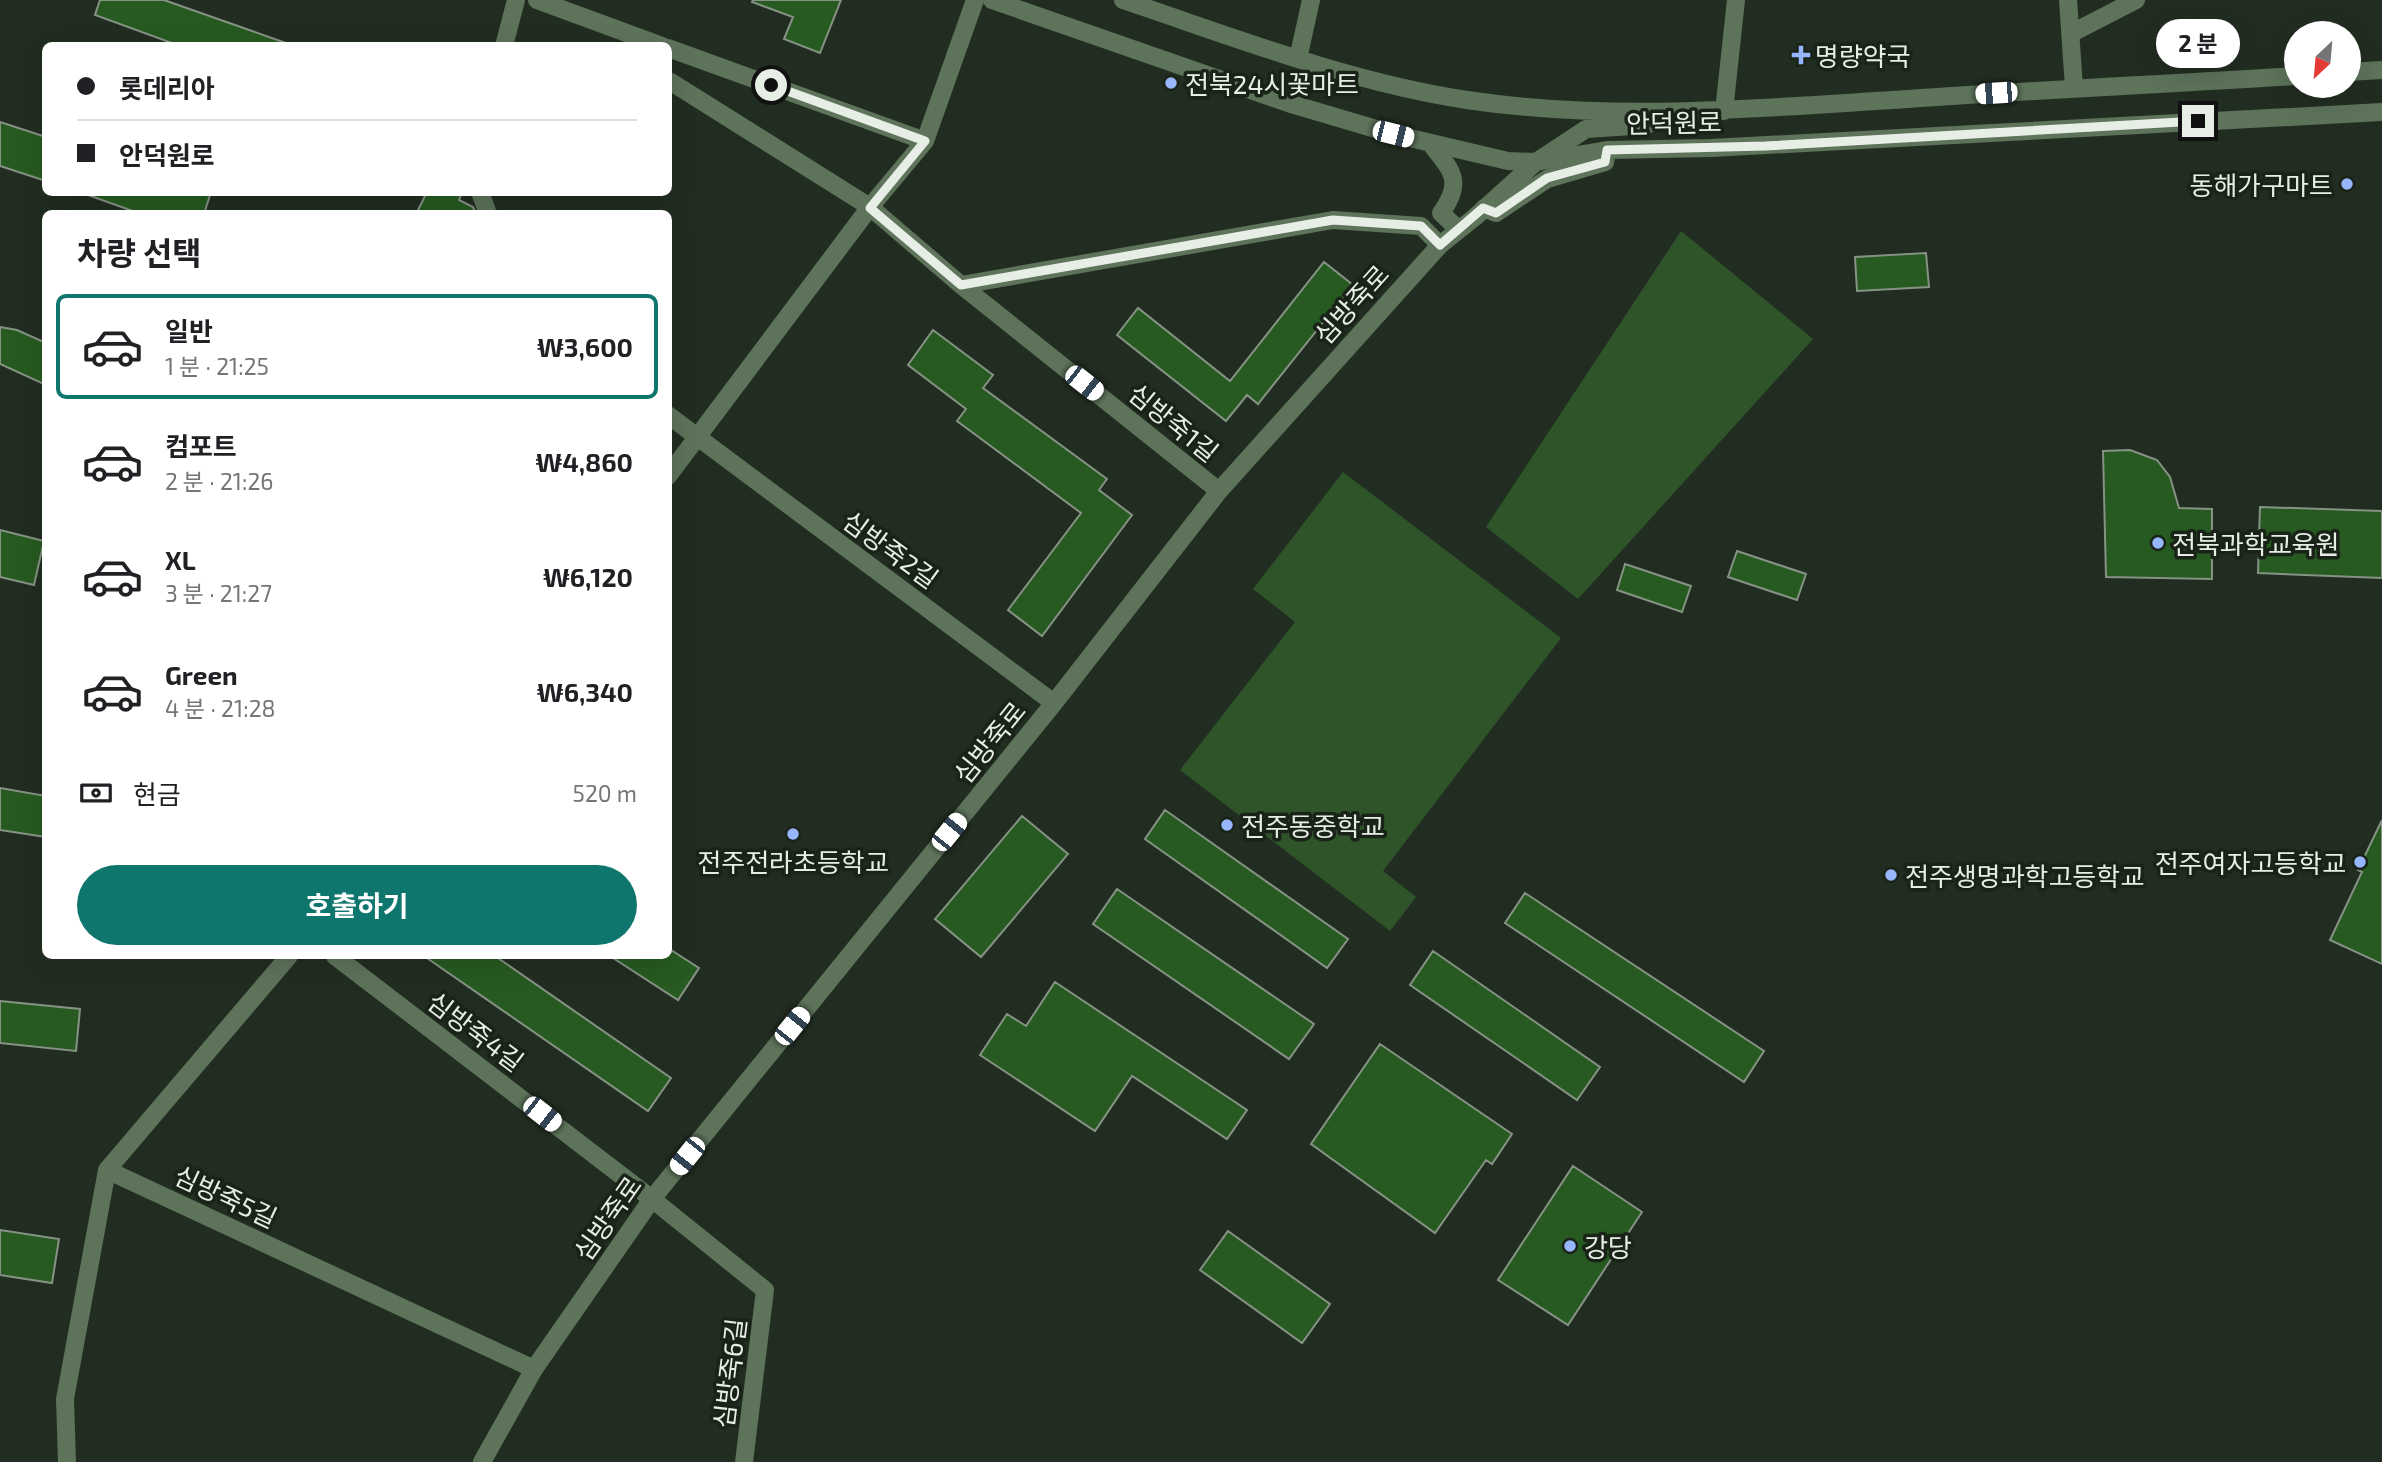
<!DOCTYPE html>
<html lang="ko">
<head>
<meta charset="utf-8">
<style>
  :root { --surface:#fff; --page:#f6f6f6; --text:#202124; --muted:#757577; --line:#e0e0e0; --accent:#0f766e }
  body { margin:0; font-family:"Exo 2","Noto Sans KR",sans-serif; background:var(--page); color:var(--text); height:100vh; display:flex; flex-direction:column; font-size:26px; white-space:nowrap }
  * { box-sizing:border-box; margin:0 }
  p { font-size:23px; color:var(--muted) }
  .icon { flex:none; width:38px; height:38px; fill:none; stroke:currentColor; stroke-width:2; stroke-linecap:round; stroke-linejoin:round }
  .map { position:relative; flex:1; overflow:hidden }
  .drawer { position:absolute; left:42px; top:210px; width:630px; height:749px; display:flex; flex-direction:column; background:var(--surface); border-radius:10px; box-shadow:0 7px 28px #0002 }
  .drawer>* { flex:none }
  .top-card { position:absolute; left:42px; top:42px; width:630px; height:154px; border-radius:10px; box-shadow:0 7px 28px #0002; display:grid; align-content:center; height:154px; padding:0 35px; background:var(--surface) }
  .needle { width:46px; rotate:206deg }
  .tools { position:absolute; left:2284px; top:21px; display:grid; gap:14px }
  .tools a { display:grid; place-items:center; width:77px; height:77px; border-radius:50%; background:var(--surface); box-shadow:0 7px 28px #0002; font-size:35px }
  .end { position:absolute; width:32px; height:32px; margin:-16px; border:9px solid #e7eee6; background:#111; box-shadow:0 0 0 4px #111 }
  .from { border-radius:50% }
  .bubble { position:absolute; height:49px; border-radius:24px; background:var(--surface); box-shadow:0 7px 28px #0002; font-size:23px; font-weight:700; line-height:49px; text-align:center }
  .car { position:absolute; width:21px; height:42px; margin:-21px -10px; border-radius:9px; box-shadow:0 0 5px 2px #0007; background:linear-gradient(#fff 24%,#345 0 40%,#fff 0 76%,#345 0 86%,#fff 0) }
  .top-card b { display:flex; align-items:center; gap:24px; height:66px; font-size:26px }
  .top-card b+b { border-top:2px solid var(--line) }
  .top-card i { width:18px; height:18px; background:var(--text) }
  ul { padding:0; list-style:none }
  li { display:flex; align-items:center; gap:21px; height:105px; margin:0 14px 10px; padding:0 21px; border:4px solid transparent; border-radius:10px }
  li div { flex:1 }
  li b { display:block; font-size:26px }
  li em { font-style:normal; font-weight:700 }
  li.selected { border-color:var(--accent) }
  li>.icon { width:63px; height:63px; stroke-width:1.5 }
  h2 { padding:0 35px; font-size:32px; line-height:84px }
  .pay { display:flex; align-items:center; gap:18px; height:77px; padding:0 35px; font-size:26px }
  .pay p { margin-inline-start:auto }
  .cta { display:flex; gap:14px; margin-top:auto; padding:14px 35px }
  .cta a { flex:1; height:80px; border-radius:42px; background:var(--accent); color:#fff; font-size:28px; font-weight:700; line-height:80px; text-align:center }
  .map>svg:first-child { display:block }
</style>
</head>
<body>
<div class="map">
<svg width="2382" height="1462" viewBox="0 0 2382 1462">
  <rect width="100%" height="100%" fill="#222d21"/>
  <!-- green -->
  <path fill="#2f542a" d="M 1681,231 L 1813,339 L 1578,599 L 1486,527 Z
    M 1343,472 L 1561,638 L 1383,871 L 1416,897 L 1390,931 L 1180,770 L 1295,622 L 1253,589 Z"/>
  <!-- building -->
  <path fill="#265a20" stroke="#859284" stroke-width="2" d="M 100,0 L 164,0 L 286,43 L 286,46 L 180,46 L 95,15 Z
    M 753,0 L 841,0 L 820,53 L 784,39 L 793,17 L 752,2 Z
    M 0,122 L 46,137 L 46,181 L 0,166 Z
    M 88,192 L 211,192 L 204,214 L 141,214 L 88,195 Z
    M 427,192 L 462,192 L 459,200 L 473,207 L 476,214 L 416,214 Z
    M 1926,253 L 1929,287 L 1857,291 L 1855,257 Z
    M 1324,262 L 1353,285 L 1258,404 L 1247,395 L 1226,421 L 1117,335 L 1138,308 L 1230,381 Z
    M 0,327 L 17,330 L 46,343 L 46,385 L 0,364 Z
    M 933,330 L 993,375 L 983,388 L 1107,479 L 1099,490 L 1132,515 L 1042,636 L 1008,610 L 1081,513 L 957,421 L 966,409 L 908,365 Z
    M 2130,450 L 2157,460 L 2170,477 L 2179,508 L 2212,509 L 2212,579 L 2106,577 L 2103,451 Z
    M 2260,507 L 2382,511 L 2382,578 L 2258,573 Z
    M 0,530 L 44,541 L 34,585 L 0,577 Z
    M 1737,551 L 1806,574 L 1797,600 L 1728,577 Z
    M 1625,564 L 1691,586 L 1682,612 L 1617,590 Z
    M 0,788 L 46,796 L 46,837 L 0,830 Z
    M 1165,810 L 1348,939 L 1327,968 L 1145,839 Z
    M 1022,816 L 1068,854 L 981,957 L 935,919 Z
    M 2382,820 L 2382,964 L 2330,940 L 2362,872 L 2358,870 Z
    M 1117,889 L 1314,1024 L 1289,1059 L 1093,924 Z
    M 1525,893 L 1764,1051 L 1744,1082 L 1505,923 Z
    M 668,948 L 699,968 L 678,1000 L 610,956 L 668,956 Z
    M 1433,951 L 1600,1067 L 1577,1100 L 1410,985 Z
    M 424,956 L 495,956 L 671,1078 L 648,1111 Z
    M 1055,982 L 1247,1110 L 1227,1139 L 1132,1076 L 1095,1131 L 980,1055 L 1007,1014 L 1026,1026 Z
    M 0,1001 L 80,1009 L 76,1051 L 0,1043 Z
    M 1380,1044 L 1512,1134 L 1492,1164 L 1486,1160 L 1435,1233 L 1311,1144 Z
    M 1573,1166 L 1642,1212 L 1568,1325 L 1498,1280 Z
    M 0,1230 L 59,1239 L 52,1283 L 0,1275 Z
    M 1228,1231 L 1330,1304 L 1302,1343 L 1200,1270 Z"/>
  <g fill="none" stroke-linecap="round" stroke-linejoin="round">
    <!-- minor -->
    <path stroke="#5d735a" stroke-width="18" d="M 537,0 L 662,46
      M 992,0 L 1288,103 L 1393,134 L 1508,161 L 1536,162 L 1607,150 L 1711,148 L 2382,112
      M 1123,0 C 1236,38 1349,82 1467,100 C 1614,122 1761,108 1908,99 C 2037,90 2167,84 2296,76
      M 2068,0 L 2074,88
      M 2072,33 L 2136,0
      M 504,46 L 516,0
      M 668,48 L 925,141
      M 1298,59 L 1311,0
      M 2348,72 L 2382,70
      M 671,82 L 870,207 L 961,285 L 1219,491
      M 1724,111 L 1736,0
      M 1430,143 C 1452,171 1464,181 1441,213 L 1458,229
      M 480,192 L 488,214
      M 1484,208 L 1496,213 L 1547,179 L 1605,162 L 1607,150
      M 961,285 L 1333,220 L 1421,226 L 1440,245
      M 668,415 L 1054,703
      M 668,476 L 870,207 L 925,141 L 975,0
      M 335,956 L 652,1199 L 765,1290 L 744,1462
      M 107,1170 L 534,1369
      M 67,1462 L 65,1399 L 107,1170 L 289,956
      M 482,1462 L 534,1369 L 652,1199 L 1054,703 L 1219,491 L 1440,245 L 1475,217 L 1536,162 L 1586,129 L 1647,125 L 1670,112"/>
  </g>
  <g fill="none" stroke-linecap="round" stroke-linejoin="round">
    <!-- route -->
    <path stroke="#e7eee6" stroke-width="9" d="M 771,85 L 925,141 L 870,208 L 961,285 L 1333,220 L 1421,226 L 1440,245 L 1483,208 L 1496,213 L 1547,178 L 1605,162 L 1607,150 L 1765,146 L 2198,121"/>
  </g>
  <!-- markers -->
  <g fill="#96b6fd" stroke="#192317" stroke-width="2.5">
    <path d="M1797.5 44.5h7v7h7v7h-7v7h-7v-7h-7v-7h7z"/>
    <circle cx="1171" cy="83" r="7"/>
    <circle cx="2347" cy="184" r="7"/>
    <circle cx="2158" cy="543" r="7"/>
    <circle cx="1227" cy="825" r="7"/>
    <circle cx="793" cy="834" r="7"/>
    <circle cx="2360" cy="862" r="7"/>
    <circle cx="1891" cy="875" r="7"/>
    <circle cx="1570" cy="1246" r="7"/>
  </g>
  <g text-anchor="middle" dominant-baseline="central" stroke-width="7" stroke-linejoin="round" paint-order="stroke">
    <!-- poi labels -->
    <g font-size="26" fill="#e7eee6" stroke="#192317" text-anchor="start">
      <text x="1815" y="55">명량약국</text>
      <text x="1185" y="83">전북24시꽃마트</text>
      <text x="2333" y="184" text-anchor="end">동해가구마트</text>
      <text x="2172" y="543">전북과학교육원</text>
      <text x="1241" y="825">전주동중학교</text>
      <text x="793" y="861" text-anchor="middle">전주전라초등학교</text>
      <text x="2346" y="862" text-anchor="end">전주여자고등학교</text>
      <text x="1905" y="875">전주생명과학고등학교</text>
      <text x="1584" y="1246">강당</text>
    </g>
    <!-- street labels -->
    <g font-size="26" fill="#e7eee6" stroke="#192317">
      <text transform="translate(1674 122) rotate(-1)">안덕원로</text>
      <text transform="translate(1351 304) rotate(-48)">심방죽로</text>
      <text transform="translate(1174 422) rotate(39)">심방죽1길</text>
      <text transform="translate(891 549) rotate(36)">심방죽2길</text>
      <text transform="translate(989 742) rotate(-51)">심방죽로</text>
      <text transform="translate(476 1031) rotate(37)">심방죽4길</text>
      <text transform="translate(226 1196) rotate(25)">심방죽5길</text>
      <text transform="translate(607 1218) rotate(-55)">심방죽로</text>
      <text transform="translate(729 1373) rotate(-83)">심방죽6길</text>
    </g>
  </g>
</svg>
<div class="tools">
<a><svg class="needle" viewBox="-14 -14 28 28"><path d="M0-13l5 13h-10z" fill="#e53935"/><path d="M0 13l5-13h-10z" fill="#757577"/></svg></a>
</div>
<i class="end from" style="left:771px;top:85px"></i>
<i class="end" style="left:2198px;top:121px"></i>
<div class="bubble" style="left:2156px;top:19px;width:84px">2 분</div>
<i class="car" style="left:1996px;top:93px;rotate:266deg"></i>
<i class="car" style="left:1393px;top:134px;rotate:104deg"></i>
<i class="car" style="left:1084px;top:383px;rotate:128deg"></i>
<i class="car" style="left:949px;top:832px;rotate:39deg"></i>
<i class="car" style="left:792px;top:1026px;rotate:39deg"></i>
<i class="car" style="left:542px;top:1114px;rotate:128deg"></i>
<i class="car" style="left:687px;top:1156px;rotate:219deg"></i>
<div class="top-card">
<b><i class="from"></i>롯데리아</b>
<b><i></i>안덕원로</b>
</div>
<section class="drawer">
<h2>차량 선택</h2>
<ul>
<li class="selected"><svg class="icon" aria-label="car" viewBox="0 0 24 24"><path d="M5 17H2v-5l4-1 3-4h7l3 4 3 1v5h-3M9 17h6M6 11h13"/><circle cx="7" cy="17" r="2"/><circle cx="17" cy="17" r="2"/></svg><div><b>일반</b><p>1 분 · 21:25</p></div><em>₩3,600</em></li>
<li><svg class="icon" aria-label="car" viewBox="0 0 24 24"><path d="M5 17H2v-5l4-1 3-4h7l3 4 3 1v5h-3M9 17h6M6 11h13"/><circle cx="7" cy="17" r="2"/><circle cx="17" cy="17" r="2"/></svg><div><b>컴포트</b><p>2 분 · 21:26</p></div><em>₩4,860</em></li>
<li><svg class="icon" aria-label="car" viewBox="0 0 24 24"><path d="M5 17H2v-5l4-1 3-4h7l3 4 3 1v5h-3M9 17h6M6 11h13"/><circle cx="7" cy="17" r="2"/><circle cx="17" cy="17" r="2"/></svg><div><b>XL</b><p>3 분 · 21:27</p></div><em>₩6,120</em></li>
<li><svg class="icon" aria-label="car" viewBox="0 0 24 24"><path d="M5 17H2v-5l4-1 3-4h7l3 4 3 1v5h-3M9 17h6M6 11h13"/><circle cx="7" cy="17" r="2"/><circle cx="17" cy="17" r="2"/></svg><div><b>Green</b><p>4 분 · 21:28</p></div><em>₩6,340</em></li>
</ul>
<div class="pay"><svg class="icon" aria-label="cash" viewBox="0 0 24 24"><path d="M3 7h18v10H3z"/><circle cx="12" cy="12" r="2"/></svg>현금<p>520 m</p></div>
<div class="cta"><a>호출하기</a></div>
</section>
</div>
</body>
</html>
